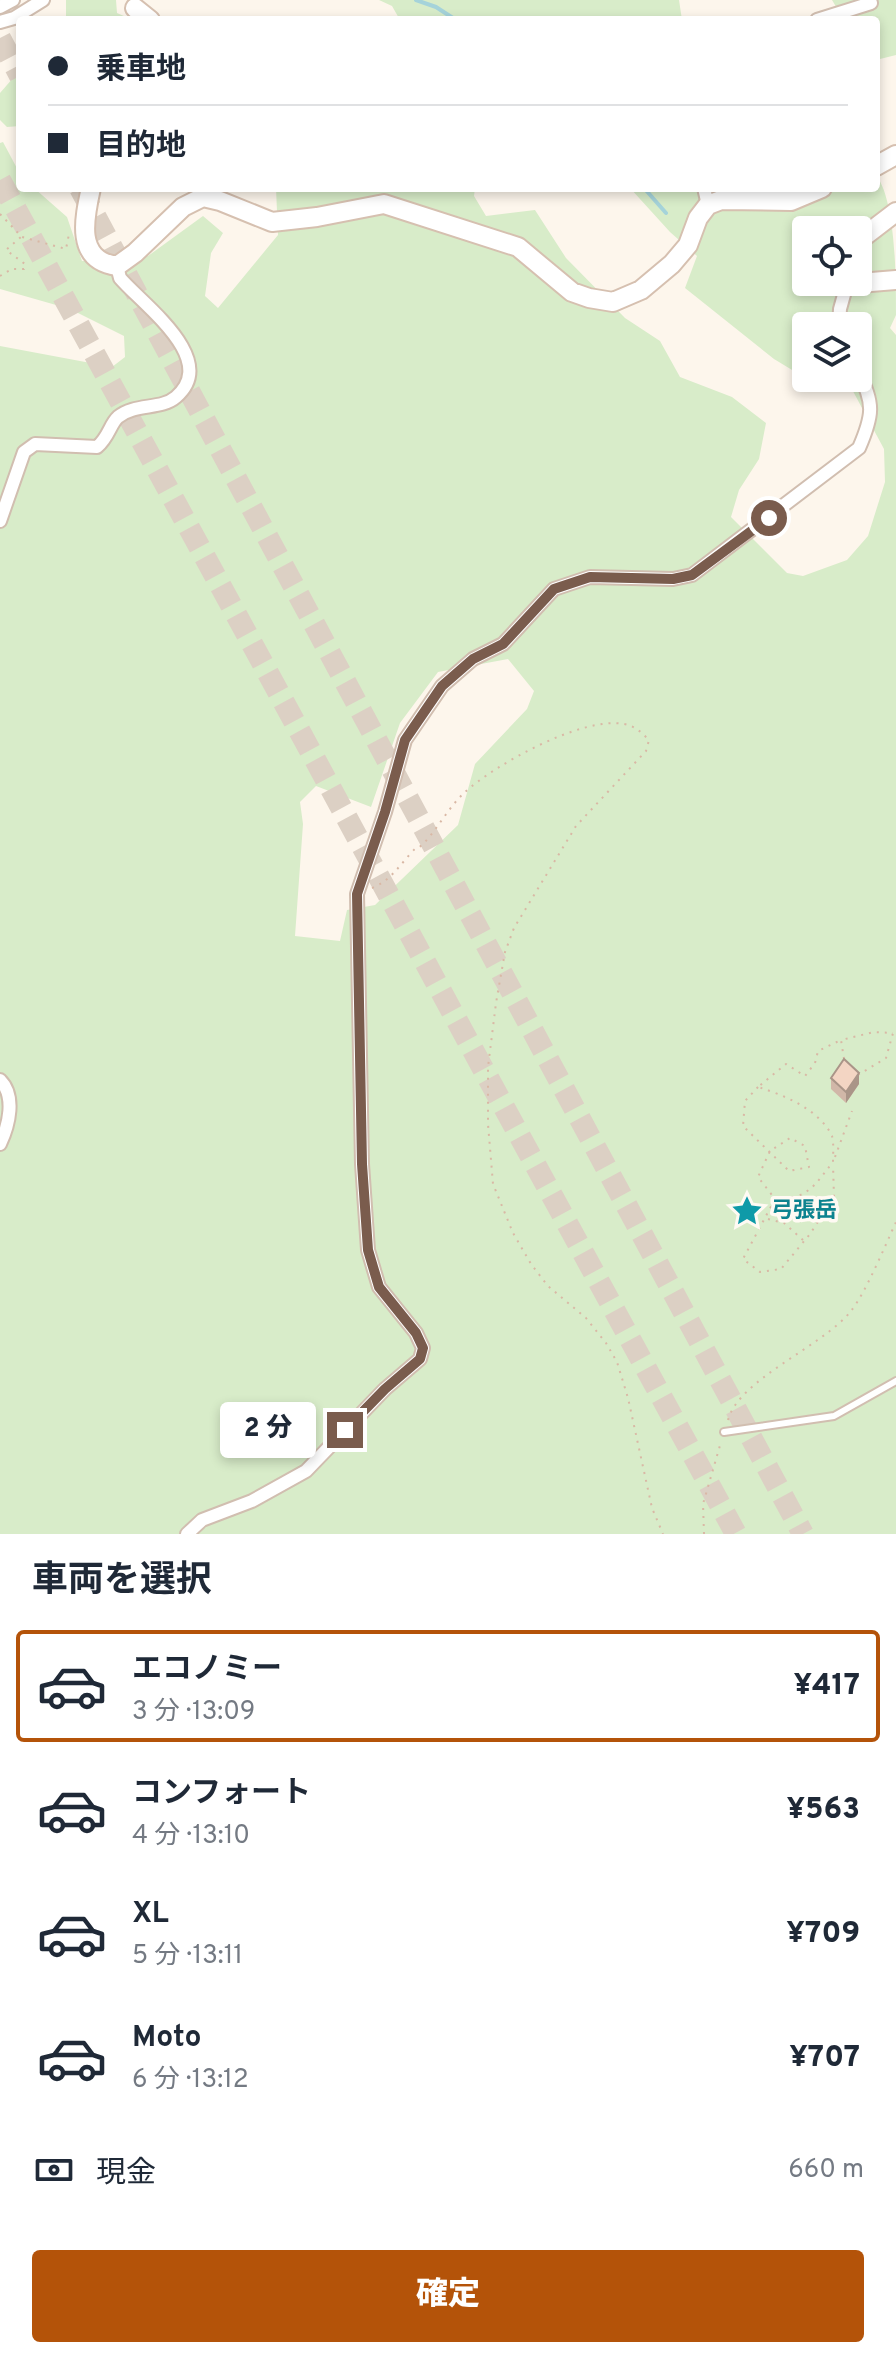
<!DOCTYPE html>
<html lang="ja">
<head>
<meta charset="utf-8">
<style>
  :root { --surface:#fff; --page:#f6f6f7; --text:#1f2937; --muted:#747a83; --line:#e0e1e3; --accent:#b45309 }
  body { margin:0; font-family:Overpass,"Noto Sans JP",sans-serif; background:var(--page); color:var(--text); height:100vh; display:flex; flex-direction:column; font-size:30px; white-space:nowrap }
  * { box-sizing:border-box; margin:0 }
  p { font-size:26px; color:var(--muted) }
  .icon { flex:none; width:44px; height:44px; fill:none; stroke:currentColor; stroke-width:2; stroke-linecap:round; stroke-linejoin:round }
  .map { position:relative; height:1534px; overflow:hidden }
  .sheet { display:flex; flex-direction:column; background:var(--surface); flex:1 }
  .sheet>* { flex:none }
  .guide { position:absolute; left:16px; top:16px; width:864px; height:176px; border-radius:8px; box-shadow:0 4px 12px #0003; display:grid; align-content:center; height:176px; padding:0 32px; background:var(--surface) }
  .tools { position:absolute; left:792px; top:216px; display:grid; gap:16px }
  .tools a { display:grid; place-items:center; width:80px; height:80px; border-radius:8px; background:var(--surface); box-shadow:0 4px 12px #0003; font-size:40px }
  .end { position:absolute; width:36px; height:36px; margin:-18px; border:10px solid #7a5c4d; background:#fff; box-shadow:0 0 0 4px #fff }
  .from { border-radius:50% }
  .bubble { position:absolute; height:56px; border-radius:8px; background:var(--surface); box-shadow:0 4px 12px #0003; font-size:26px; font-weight:800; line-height:56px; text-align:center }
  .guide b { display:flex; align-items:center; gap:28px; height:76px; font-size:30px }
  .guide b+b { border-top:2px solid var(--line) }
  .guide i { width:20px; height:20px; background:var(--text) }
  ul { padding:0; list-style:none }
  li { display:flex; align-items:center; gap:24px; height:112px; margin:0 16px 12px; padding:0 16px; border:4px solid transparent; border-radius:8px }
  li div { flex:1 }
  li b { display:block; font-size:30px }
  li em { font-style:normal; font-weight:800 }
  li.active { border-color:var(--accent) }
  li>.icon { width:72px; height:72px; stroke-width:1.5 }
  h2 { padding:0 32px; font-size:36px; line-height:96px }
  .pay { display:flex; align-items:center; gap:20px; height:88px; padding:0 32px; font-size:30px }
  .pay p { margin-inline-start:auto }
  .primary-button { display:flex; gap:16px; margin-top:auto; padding:16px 32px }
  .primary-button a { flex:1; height:92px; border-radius:8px; background:var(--accent); color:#fff; font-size:32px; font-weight:800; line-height:92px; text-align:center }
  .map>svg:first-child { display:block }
</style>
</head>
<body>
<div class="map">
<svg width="896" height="1534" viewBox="0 0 896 1534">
  <rect width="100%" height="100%" fill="#fdf6ec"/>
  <!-- green -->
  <path fill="#d8ecc9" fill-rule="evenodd" d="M 66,0 L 116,0 L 117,13 L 133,20 L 66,20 Z
    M 379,0 L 679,0 L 682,20 L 400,20 L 392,6 Z
    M 832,0 L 896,0 L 896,55 L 876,60 L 876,20 L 844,20 Z
    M 20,70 L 20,126 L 7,127 L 0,120 L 0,93 Z
    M 3,142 L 20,174 L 20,188 L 34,188 L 67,217 L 82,261 L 148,256 L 203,216 L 223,233 L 211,253 L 205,296 L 218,308 L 278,235 L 276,188 L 475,188 L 474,196 L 486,216 L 535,210 L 566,258 L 625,318 L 660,341 L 680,377 L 732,397 L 766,423 L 759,459 L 739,490 L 731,517 L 787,573 L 803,576 L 847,560 L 868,536 L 885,482 L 884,449 L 847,380 L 843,378 L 858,378 L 858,326 L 806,326 L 806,375 L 802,376 L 774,359 L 685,288 L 697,256 L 670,232 L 630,188 L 876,188 L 876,175 C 896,201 896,278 896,315 L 890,328 L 896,335 L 896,1534 L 0,1534 L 0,346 L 112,367 L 125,357 L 124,336 L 70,309 L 0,289 L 0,143 ZM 806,230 L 858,230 L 858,282 L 806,282 ZM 508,659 L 534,691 L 527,709 L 475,764 L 458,825 L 375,905 L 347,910 L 340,941 L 295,936 L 303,824 L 300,802 L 316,786 L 371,807 L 400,723 L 438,672 Z"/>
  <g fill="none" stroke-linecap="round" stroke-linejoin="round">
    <!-- stream -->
    <path stroke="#a5d3da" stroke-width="4" d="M 416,0 L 436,7 L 456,20
      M 644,188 L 666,213"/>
    <!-- highway-tunnel -->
    <path stroke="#dcd0c4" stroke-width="22" stroke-dasharray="22 11" stroke-linecap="butt" d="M 0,38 L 20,76
      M 0,180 L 736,1534
      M 80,188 L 803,1534"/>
    <defs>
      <path id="lane" d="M 724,1432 L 834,1416 L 896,1381"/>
      <path id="street" d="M 0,7 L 13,0
        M 817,20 L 871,3
        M 0,22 L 14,18 L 43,0
        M 704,188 L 708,205
        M 839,326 L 840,309 L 847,284
        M 0,521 L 24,452 L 35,444 L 97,447 C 109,437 110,424 118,417 C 135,403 161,410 176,397 C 220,359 143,305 120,278 L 117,266
        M 0,1080 C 16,1096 9,1125 0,1144
        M 187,1534 L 202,1520 L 252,1501 L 306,1471 L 385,1389 L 420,1359 L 423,1348 L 416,1333 L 379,1287 L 368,1250 L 362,1164 L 357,894 L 385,812 L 405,740 L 442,686 L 473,659 L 503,644 L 554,589 L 590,577 L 673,579 L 692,575 L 859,448 C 873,416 875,403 858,372"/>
      <path id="secondary" d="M 135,8 L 150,20
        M 876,166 L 896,155
        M 91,188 C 84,219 75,260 117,266 L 135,253 L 183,207 L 203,197 L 220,201 L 272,222 L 317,217 L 384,204 L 518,247 L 572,292 L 589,298 L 613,302 L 641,290 L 672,264 L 688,245 L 698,218 L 708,205 L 721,200 L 791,201 L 822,188
        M 858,241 L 896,212
        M 846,282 L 847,284 L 896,280"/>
    </defs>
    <!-- lane casing -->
    <use href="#lane" stroke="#d1beb0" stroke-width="10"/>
    <!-- street casing -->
    <use href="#street" stroke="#d1beb0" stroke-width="16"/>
    <!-- secondary casing -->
    <use href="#secondary" stroke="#d6c0b0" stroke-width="22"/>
    <!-- path -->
    <path stroke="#d9b8a5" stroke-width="2" stroke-dasharray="2 6" stroke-linecap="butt" d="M 0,214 L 22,237 L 66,249 L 69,234
      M 0,276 L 12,269 L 24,269 L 25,264 L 6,250 L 21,237
      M 372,888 C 390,881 399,866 412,852 C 418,845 415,851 422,845 C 437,830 448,808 464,793 C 494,765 582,716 624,724 C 635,726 641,732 649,740 L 646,751 L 576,826 L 514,928 L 505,952 L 496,1003 L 488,1067 L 488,1124 L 493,1184 L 513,1233 L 531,1264 L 548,1286 L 586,1318 L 606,1343 L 617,1362 L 628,1398 L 652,1508 L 663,1534
      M 844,1059 L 841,1040 L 874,1032 L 893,1033
      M 858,1075 L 886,1058 L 893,1033 L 896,1032
      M 758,1087 L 745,1101 L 743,1126 L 789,1171 L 809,1167 L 805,1146 L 790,1138 L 770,1151 L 758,1177 L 775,1199 L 743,1259 L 760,1272 L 781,1269 L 810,1234 L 834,1197 L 833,1165
      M 835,1157 L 852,1111
      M 776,1199 C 809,1198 813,1187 833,1162 C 833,1155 834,1143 832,1136 C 820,1110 784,1095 758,1087 L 786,1064 L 805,1076 L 815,1063 L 818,1051 L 841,1040
      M 768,1219 L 784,1223 L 803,1240
      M 728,1420 C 739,1379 822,1347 851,1311 C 866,1292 885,1246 896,1222
      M 704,1534 L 703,1504 L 721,1442"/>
    <!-- lane -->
    <use href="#lane" stroke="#fff" stroke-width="6"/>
    <!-- street -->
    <use href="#street" stroke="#fff" stroke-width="12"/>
    <!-- secondary -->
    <use href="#secondary" stroke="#fff" stroke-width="18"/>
  </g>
  <!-- wall -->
  <path fill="#d1b7a8" d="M 831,1078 L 859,1084 L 846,1103 L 831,1089 Z"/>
  <!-- shaded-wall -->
  <path fill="#aa9588" d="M 859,1073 L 859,1084 L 846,1103 L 846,1092 Z"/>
  <!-- building -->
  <path fill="#f3d5c3" stroke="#aa9588" stroke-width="2" d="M 844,1059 L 859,1073 L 846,1092 L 831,1078 Z"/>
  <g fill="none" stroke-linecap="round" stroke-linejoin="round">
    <!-- route -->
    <path stroke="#7a5c4d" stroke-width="10" d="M 345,1430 L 385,1389 L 420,1359 L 423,1348 L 416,1333 L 379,1287 L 368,1250 L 362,1164 L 357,894 L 385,812 L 405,740 L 442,686 L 473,659 L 503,644 L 554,589 L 590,577 L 673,579 L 692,575 L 769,518"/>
  </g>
  <!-- icons -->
  <defs>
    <symbol id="sight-bare" viewBox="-9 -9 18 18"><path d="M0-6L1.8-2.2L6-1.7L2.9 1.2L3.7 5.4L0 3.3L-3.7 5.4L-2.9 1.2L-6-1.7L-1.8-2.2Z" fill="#0f9aa8" stroke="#fffaf3" stroke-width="2.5" paint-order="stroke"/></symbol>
  </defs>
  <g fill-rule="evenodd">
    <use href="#sight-bare" x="725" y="1189" width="44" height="44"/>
  </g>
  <g text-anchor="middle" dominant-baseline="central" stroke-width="7" stroke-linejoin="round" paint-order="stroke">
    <!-- culture labels -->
    <g font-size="22" font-weight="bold" fill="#0d838f" stroke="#fffaf3" text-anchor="start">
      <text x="771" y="1211">弓張岳</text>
    </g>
  </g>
</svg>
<div class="tools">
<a><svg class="icon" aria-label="locate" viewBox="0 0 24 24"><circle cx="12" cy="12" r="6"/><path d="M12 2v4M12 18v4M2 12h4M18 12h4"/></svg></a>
<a><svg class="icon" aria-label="layers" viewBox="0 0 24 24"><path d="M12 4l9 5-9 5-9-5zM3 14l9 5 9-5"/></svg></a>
</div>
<i class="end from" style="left:769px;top:518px"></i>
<i class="end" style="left:345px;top:1430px"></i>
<div class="bubble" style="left:220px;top:1402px;width:96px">2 分</div>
<div class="guide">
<b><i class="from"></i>乗車地</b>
<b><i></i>目的地</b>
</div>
</div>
<section class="sheet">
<h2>車両を選択</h2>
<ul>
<li class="active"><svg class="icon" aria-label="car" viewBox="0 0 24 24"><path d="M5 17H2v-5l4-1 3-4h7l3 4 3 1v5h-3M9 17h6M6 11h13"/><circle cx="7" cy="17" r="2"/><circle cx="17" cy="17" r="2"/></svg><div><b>エコノミー</b><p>3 分 · 13:09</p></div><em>¥417</em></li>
<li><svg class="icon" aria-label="car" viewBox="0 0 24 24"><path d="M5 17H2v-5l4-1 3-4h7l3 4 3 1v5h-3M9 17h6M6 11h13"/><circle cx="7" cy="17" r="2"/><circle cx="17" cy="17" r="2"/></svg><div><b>コンフォート</b><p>4 分 · 13:10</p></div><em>¥563</em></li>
<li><svg class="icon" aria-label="car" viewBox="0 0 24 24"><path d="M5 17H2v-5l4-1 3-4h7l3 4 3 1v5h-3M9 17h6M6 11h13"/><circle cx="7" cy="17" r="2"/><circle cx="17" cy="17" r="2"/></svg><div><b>XL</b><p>5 分 · 13:11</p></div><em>¥709</em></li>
<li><svg class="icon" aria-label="car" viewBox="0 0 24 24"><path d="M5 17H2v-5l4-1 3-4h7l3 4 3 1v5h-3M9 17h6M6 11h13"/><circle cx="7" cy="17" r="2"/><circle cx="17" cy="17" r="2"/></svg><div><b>Moto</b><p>6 分 · 13:12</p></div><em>¥707</em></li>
</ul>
<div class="pay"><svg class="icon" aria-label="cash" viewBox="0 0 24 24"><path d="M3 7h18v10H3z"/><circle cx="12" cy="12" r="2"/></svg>現金<p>660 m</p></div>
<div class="primary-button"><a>確定</a></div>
</section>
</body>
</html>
